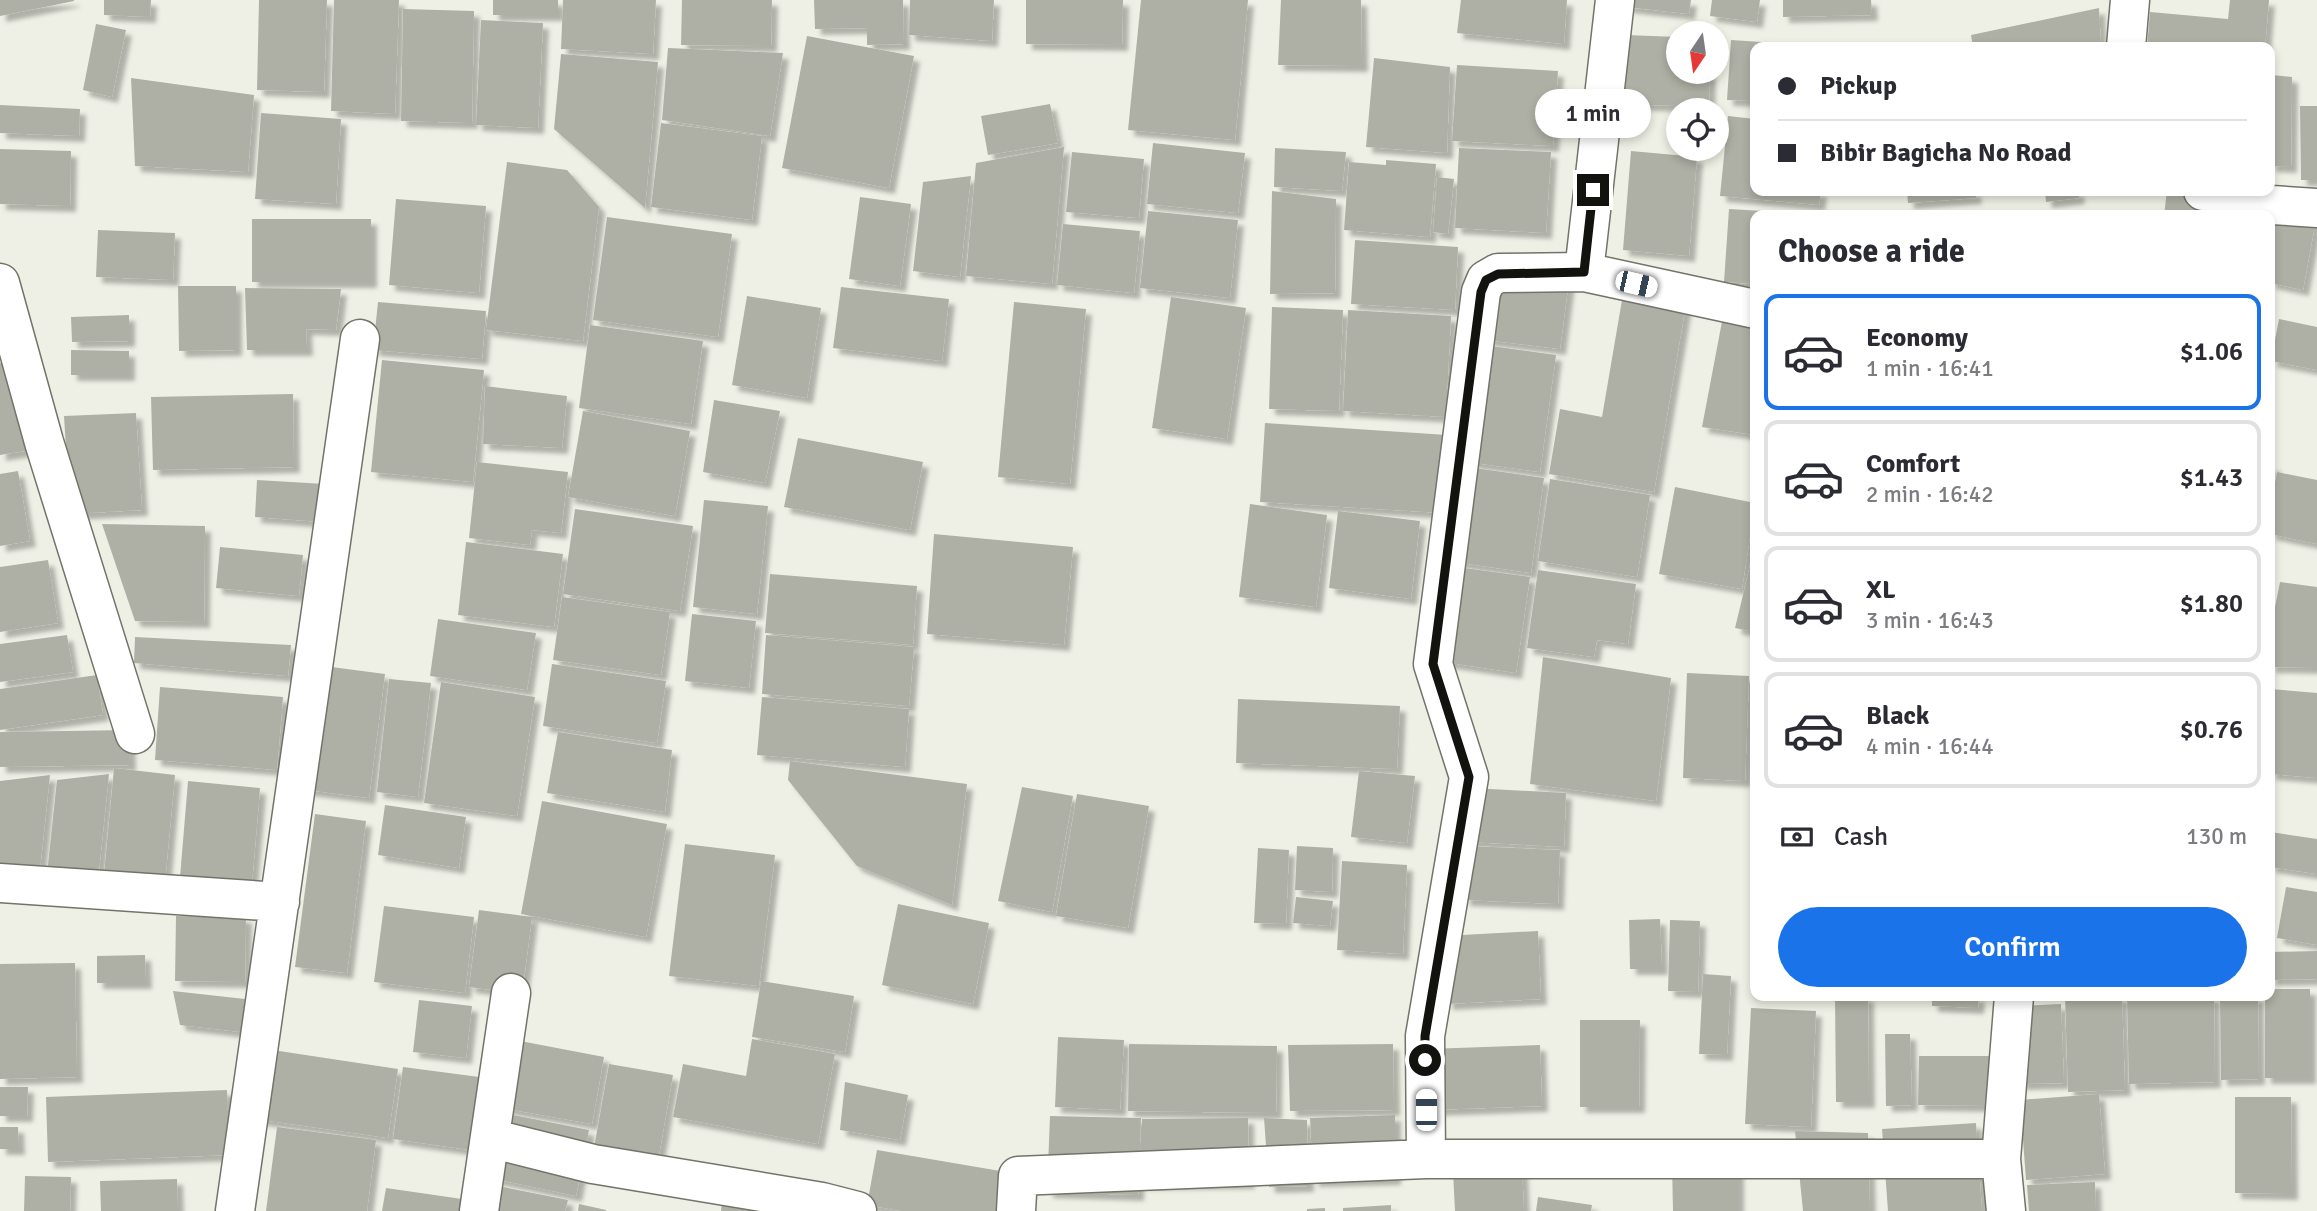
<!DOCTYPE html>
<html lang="en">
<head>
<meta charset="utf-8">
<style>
  :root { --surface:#fff; --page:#f2f2f3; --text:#2b2b33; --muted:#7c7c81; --line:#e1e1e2; --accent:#1a73e8 }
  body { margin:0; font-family:Signika,sans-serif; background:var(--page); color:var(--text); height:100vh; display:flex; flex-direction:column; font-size:26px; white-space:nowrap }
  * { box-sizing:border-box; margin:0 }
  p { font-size:23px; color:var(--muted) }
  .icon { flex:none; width:38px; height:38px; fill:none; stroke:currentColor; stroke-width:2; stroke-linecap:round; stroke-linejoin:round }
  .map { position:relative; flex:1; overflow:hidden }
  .details { position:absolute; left:1750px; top:210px; width:525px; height:791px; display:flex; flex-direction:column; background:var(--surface); border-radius:14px; box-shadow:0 4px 10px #0003 }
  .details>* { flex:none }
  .top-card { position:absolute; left:1750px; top:42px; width:525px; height:154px; border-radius:14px; box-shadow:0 4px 10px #0003; display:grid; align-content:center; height:154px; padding:0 28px; background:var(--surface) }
  .needle { width:46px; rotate:193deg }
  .controls { position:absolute; left:1666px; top:21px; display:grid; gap:14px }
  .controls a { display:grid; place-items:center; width:63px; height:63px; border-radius:50%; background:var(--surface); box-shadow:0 4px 10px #0003; font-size:35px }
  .end { position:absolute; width:32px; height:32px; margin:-16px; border:9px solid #12120e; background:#fff; box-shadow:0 0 0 4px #fff }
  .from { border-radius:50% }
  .bubble { position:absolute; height:49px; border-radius:24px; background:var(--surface); box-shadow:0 4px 10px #0003; font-size:23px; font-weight:600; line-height:49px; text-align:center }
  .car { position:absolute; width:21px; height:42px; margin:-21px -10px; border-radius:9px; box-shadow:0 0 5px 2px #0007; background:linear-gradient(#fff 24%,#345 0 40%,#fff 0 76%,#345 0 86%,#fff 0) }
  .top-card b { display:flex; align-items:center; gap:24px; height:66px; font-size:26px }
  .top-card b+b { border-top:2px solid var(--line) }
  .top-card i { width:18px; height:18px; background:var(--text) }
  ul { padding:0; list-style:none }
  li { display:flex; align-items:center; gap:21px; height:116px; margin:0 14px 10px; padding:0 14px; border:4px solid var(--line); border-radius:14px }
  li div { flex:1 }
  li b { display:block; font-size:26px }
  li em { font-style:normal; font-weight:600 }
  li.current { border-color:var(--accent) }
  li>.icon { width:63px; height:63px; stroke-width:1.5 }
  h2 { padding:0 28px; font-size:32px; line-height:84px }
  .pay { display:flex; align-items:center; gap:18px; height:77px; padding:0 28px; font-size:26px }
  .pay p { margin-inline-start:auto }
  .cta { display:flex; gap:14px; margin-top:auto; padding:14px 28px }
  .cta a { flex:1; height:80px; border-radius:42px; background:var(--accent); color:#fff; font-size:28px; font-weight:600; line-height:80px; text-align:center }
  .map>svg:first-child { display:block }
</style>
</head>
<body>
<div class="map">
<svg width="2317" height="1211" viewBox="0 0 2317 1211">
  <defs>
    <filter id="shadow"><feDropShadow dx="6" dy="6" stdDeviation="2" flood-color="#0004"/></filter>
  </defs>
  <rect width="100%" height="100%" fill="#eff0e5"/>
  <!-- building -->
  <path fill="#afb0a5" filter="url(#shadow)" d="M 0,0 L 74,0 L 74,1 L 0,16 Z
    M 104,0 L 151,0 L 150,17 L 104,15 Z
    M 259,0 L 327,0 L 324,92 L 257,90 Z
    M 334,0 L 399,0 L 395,114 L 331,111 Z
    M 493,0 L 558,0 L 558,15 L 493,15 Z
    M 563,0 L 656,0 L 653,54 L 561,49 Z
    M 682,0 L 772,0 L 771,46 L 681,45 Z
    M 814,0 L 903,0 L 904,44 L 867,45 L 867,28 L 815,29 Z
    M 910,0 L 994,0 L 992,41 L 909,35 Z
    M 1026,0 L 1123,0 L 1122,45 L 1026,44 Z
    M 1141,0 L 1248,0 L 1235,140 L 1128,130 Z
    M 1281,0 L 1361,0 L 1362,66 L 1278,65 Z
    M 1461,0 L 1567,0 L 1564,44 L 1457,33 Z
    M 1627,0 L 1691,0 L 1689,14 L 1626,7 Z
    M 1712,0 L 1760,0 L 1757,22 L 1710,16 Z
    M 1783,0 L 1871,0 L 1872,15 L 1783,17 Z
    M 2230,0 L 2269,0 L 2265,47 L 2147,47 L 2150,12 L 2228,19 Z
    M 2099,8 L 2101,47 L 1973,47 L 1971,35 Z
    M 403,9 L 474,11 L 472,123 L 401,121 Z
    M 481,20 L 543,23 L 538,128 L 476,125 Z
    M 96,24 L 126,30 L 112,97 L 83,90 Z
    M 1626,35 L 1678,37 L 1678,72 L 1710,72 L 1709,107 L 1623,104 Z
    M 807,36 L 914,56 L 889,188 L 782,168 Z
    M 1731,40 L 1807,45 L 1807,47 L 1755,47 L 1755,101 L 1727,100 Z
    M 668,48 L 783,53 L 770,136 L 662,120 Z
    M 561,54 L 658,62 L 645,208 L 554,129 Z
    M 1374,58 L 1450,67 L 1447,153 L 1366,147 Z
    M 1457,65 L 1558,71 L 1553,146 L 1452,141 Z
    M 2272,75 L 2292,77 L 2291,167 L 2270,166 Z
    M 131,78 L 254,95 L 248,172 L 135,166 Z
    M 1050,104 L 1058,143 L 988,155 L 981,116 Z
    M 0,105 L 80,109 L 79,136 L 0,133 Z
    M 2300,106 L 2317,106 L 2317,180 L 2301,180 Z
    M 261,113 L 341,119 L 336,204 L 255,199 Z
    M 1728,116 L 1755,119 L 1755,191 L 1821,191 L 1819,205 L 1720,196 Z
    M 661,123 L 762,136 L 752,220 L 651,207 Z
    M 1153,143 L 1245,153 L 1238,213 L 1147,204 Z
    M 1064,147 L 1052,284 L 966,276 L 976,163 Z
    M 1275,148 L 1346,152 L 1342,191 L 1274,187 Z
    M 1459,148 L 1551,152 L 1546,233 L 1455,228 Z
    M 0,149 L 71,151 L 70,206 L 0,204 Z
    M 1631,151 L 1697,157 L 1689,256 L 1623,250 Z
    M 1072,152 L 1144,159 L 1139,218 L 1066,212 Z
    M 1386,160 L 1436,164 L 1430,237 L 1344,230 L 1349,162 L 1386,165 Z
    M 507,162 L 567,170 L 599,207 L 583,341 L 486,330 Z
    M 971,176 L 960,277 L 913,271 L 923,182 Z
    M 1437,177 L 1454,179 L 1448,234 L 1433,232 Z
    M 1272,191 L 1336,199 L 1335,293 L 1270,294 Z
    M 1907,191 L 1975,191 L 1976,198 L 1908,203 Z
    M 2045,191 L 2078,191 L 2079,198 L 2046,202 Z
    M 2167,191 L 2215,193 L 2213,215 L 2164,215 Z
    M 860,197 L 911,204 L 900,286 L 849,279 Z
    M 396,199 L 486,206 L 479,293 L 389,285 Z
    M 1729,209 L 1796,213 L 1796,215 L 1755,215 L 1755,284 L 1724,282 Z
    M 1148,211 L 1238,220 L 1230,298 L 1140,288 Z
    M 2317,214 L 2303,290 L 2270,283 L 2270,215 Z
    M 607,217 L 732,234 L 718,337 L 593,320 Z
    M 252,219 L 371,219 L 371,282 L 252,282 Z
    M 1063,224 L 1140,231 L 1134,293 L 1057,285 Z
    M 98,230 L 175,233 L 173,280 L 96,277 Z
    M 1355,240 L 1458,247 L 1455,310 L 1351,304 Z
    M 1495,270 L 1569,280 L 1560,349 L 1486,340 Z
    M 178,286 L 236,286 L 236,350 L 179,351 Z
    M 841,287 L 949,299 L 942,361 L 833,348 Z
    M 245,288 L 341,289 L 336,330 L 306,329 L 307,350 L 247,350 Z
    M 1623,294 L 1686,304 L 1654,492 L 1549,474 L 1560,409 L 1602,417 Z
    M 1727,295 L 1755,300 L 1755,435 L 1702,427 Z
    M 747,296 L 821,308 L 807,398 L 732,385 Z
    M 1171,297 L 1246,308 L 1227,439 L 1152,428 Z
    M 378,302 L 486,311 L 482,359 L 373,350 Z
    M 1014,302 L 1086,309 L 1070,484 L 998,477 Z
    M 1272,307 L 1343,310 L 1339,411 L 1269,409 Z
    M 1348,310 L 1451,316 L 1446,417 L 1343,411 Z
    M 129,315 L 129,341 L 72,342 L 71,317 Z
    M 2279,319 L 2317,327 L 2317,370 L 2271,361 Z
    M 590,325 L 703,341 L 691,424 L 579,408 Z
    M 1484,345 L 1556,355 L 1540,472 L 1468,462 Z
    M 71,350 L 129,351 L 129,375 L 71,375 Z
    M 382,360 L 484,370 L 473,482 L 371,472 Z
    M 7,362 L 30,450 L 0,455 L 0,363 Z
    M 485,386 L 567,396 L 562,448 L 483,444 Z
    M 293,394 L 294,467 L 153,470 L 151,397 Z
    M 714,400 L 780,411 L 765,483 L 703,472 Z
    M 583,411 L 690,431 L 675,516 L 568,497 Z
    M 136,413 L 142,510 L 70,514 L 64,416 Z
    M 1265,423 L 1447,435 L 1443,513 L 1260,502 Z
    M 798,438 L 923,462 L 910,530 L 784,507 Z
    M 477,462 L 568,472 L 561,533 L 532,530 L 530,545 L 469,538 Z
    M 2270,465 L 2275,466 L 2271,483 L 2270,483 Z
    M 1468,467 L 1544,478 L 1531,573 L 1455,562 Z
    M 18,471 L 30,541 L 0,546 L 0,474 Z
    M 2277,472 L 2317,480 L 2317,544 L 2270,534 L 2270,509 Z
    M 1550,479 L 1650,495 L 1637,577 L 1538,561 Z
    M 257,480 L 325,484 L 322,522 L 255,517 Z
    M 1675,487 L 1755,503 L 1742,589 L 1659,574 Z
    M 704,500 L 768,506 L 757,614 L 693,607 Z
    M 1250,504 L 1327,515 L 1316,607 L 1239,597 Z
    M 575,509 L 693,526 L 680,611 L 563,594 Z
    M 1338,511 L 1420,521 L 1411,599 L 1329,588 Z
    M 102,524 L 205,526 L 204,622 L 135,621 Z
    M 934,534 L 1073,547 L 1064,645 L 927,634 Z
    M 466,542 L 563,554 L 554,627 L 458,615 Z
    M 220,547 L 303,555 L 299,596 L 216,588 Z
    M 1754,549 L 1755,549 L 1755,632 L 1735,628 Z
    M 48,560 L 58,623 L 0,632 L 0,567 Z
    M 1457,567 L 1530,577 L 1516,673 L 1444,662 Z
    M 1538,570 L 1636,584 L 1628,644 L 1597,640 L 1594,657 L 1527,648 Z
    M 770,574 L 917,586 L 913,645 L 765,633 Z
    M 2280,582 L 2317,587 L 2317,668 L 2270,667 L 2270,632 Z
    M 562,597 L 670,612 L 661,675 L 553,660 Z
    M 692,614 L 756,621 L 749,688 L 685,681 Z
    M 438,619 L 536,633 L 527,690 L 430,676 Z
    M 67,635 L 73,672 L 0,682 L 0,644 Z
    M 766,635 L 914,647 L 909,706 L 762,694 Z
    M 135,637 L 291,645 L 288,676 L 134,663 Z
    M 1543,657 L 1671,678 L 1656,801 L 1530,784 Z
    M 552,664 L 666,681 L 657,743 L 543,726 Z
    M 324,666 L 385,674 L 369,798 L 307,790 Z
    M 1687,673 L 1749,676 L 1745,781 L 1683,778 Z
    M 97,675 L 103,715 L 0,730 L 0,689 Z
    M 389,679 L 431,683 L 418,797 L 377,792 Z
    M 441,682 L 535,697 L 517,816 L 424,803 Z
    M 160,687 L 283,697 L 277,770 L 155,760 Z
    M 2270,689 L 2317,693 L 2317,778 L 2270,774 Z
    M 762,697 L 909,709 L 905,767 L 757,755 Z
    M 1238,699 L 1400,706 L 1397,769 L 1236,763 Z
    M 129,730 L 130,765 L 0,767 L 0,732 Z
    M 558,732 L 672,750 L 665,812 L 547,793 Z
    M 790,761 L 967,784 L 952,905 L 857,866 L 788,780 Z
    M 114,768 L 175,775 L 165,881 L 104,875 Z
    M 1359,771 L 1415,776 L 1407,843 L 1351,837 Z
    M 109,774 L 98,880 L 46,883 L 57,780 Z
    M 50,775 L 38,888 L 0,884 L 0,781 Z
    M 188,781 L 260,788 L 252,883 L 180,877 Z
    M 1022,787 L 1073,796 L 1052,912 L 998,901 Z
    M 1472,788 L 1566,793 L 1564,847 L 1470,842 Z
    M 1077,794 L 1149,806 L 1128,928 L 1056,916 Z
    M 542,801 L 667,824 L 646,937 L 521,914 Z
    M 385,805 L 466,817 L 459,868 L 378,855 Z
    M 315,814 L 366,821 L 347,973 L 295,967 Z
    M 2270,832 L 2317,839 L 2317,874 L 2270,867 Z
    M 685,844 L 775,855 L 759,986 L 669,976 Z
    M 1297,846 L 1333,848 L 1332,892 L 1295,890 Z
    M 1466,846 L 1560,850 L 1558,904 L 1464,900 Z
    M 1258,848 L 1289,850 L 1286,924 L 1254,923 Z
    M 1342,861 L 1407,865 L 1403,954 L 1337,950 Z
    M 2286,887 L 2317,892 L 2317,945 L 2277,938 Z
    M 1296,897 L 1333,901 L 1330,926 L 1293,923 Z
    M 898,904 L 989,923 L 973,1004 L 882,985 Z
    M 384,906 L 474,917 L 465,993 L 374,982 Z
    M 479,910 L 532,917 L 522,994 L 469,987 Z
    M 176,916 L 246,917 L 245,982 L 175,981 Z
    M 1660,919 L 1662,969 L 1630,969 L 1629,920 Z
    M 1670,920 L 1700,921 L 1698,992 L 1668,991 Z
    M 1538,931 L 1541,999 L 1447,1004 L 1443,936 Z
    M 2317,951 L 2317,979 L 2270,980 L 2270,952 Z
    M 145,955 L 146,983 L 97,983 L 97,956 Z
    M 75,963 L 77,1077 L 0,1079 L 0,964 Z
    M 1754,965 L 1755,965 L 1755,992 L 1750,991 Z
    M 1703,974 L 1731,976 L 1727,1055 L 1699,1054 Z
    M 761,981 L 854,996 L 845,1052 L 752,1037 Z
    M 2270,989 L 2310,989 L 2310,1078 L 2265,1078 L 2265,996 L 2270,996 Z
    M 173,991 L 245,999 L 241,1032 L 180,1025 Z
    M 1835,996 L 1868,996 L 1869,1102 L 1836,1102 Z
    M 1932,996 L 1979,996 L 1978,1008 L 1932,1006 Z
    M 2065,996 L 2122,996 L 2125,1090 L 2068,1092 Z
    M 2127,996 L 2214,996 L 2215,1082 L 2129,1084 Z
    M 2220,996 L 2258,996 L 2259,1079 L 2221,1080 Z
    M 419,1000 L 472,1006 L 466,1058 L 413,1052 Z
    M 2061,1004 L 2064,1083 L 2020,1084 L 2017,1006 Z
    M 1751,1008 L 1816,1011 L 1811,1127 L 1745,1124 Z
    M 1580,1020 L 1640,1020 L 1639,1107 L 1580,1107 Z
    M 1885,1034 L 1910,1034 L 1912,1105 L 1886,1106 Z
    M 1058,1037 L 1124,1040 L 1120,1110 L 1055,1107 Z
    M 752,1039 L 835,1054 L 818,1144 L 673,1117 L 683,1064 L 746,1076 Z
    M 515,1040 L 604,1057 L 592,1124 L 502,1108 Z
    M 1129,1044 L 1277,1046 L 1276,1113 L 1128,1111 Z
    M 1393,1044 L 1394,1110 L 1290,1111 L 1288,1045 Z
    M 1540,1045 L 1542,1106 L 1431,1110 L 1428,1049 Z
    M 266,1049 L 398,1069 L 388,1138 L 256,1119 Z
    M 1919,1056 L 1996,1056 L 1996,1106 L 1918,1105 Z
    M 609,1064 L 673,1075 L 656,1172 L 592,1159 Z
    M 403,1067 L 487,1078 L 477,1151 L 393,1139 Z
    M 845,1082 L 908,1095 L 900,1140 L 840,1130 Z
    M 0,1087 L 28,1087 L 27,1116 L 0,1116 Z
    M 227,1090 L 230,1155 L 48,1162 L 46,1097 Z
    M 2099,1094 L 2105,1174 L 2026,1180 L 2020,1100 Z
    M 2235,1097 L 2291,1097 L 2292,1194 L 2235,1193 Z
    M 498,1112 L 589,1130 L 576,1196 L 485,1177 Z
    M 1395,1115 L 1395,1179 L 1313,1181 L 1310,1118 Z
    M 1050,1116 L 1141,1118 L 1138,1195 L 1047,1192 Z
    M 1248,1118 L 1249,1183 L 1142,1184 L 1142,1119 Z
    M 1264,1118 L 1307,1120 L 1308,1186 L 1269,1187 Z
    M 1976,1123 L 1982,1211 L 1888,1211 L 1882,1129 Z
    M 0,1127 L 18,1127 L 19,1149 L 0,1149 Z
    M 277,1127 L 376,1140 L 367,1211 L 266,1211 Z
    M 1795,1131 L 1868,1133 L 1870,1211 L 1803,1211 Z
    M 877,1150 L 1012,1173 L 1007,1211 L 901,1211 L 867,1205 Z
    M 1738,1164 L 1738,1211 L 1673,1211 L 1672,1165 Z
    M 1522,1169 L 1524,1211 L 1455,1211 L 1453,1172 Z
    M 25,1176 L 71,1177 L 70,1211 L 24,1211 Z
    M 177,1179 L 178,1211 L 101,1211 L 100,1181 Z
    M 2095,1182 L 2096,1211 L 2029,1211 L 2027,1185 Z
    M 488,1184 L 568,1200 L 565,1211 L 482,1211 Z
    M 386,1188 L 469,1200 L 468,1211 L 382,1211 Z
    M 1538,1197 L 1592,1205 L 1591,1211 L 1536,1211 Z
    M 722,1201 L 780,1211 L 721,1211 Z
    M 579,1204 L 606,1210 L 606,1211 L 578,1211 Z
    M 1391,1205 L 1391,1211 L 1343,1211 L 1343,1208 Z
    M 1325,1208 L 1325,1211 L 1307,1211 L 1307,1209 Z"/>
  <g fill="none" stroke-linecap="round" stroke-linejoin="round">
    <defs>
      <path id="minor" d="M 2126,47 L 2130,0
        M 2203,191 L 2272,205 L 2317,208
        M 1584,272 L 1755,309
        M 0,283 L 44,442 L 135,734
        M 0,883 L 280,902
        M 490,1138 L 593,1164 L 822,1202 L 857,1211
        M 1426,1159 L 1425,1036 L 1469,777 L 1433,664 L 1481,292 L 1486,280 L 1498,273 L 1584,272 L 1615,0
        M 235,1211 L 360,339
        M 479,1211 L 511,993
        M 1016,1211 L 1018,1176 L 1426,1159 L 2001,1159
        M 2006,1211 L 2001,1159 L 2014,996"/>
    </defs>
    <!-- minor casing -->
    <use href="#minor" stroke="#73736a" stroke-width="41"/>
    <!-- minor -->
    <use href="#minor" stroke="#fff" stroke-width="38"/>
  </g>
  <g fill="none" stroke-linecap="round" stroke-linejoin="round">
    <!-- route -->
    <path stroke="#12120e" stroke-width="9" d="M 1425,1060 L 1425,1036 L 1469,777 L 1433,664 L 1481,292 L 1486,280 L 1498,274 L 1584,272 L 1593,190"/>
  </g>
</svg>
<div class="controls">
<a><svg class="needle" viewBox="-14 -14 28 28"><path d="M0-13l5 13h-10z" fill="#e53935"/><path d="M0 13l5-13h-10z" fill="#7c7c81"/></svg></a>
<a><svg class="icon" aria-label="locate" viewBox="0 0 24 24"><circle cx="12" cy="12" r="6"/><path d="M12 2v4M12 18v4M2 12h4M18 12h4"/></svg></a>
</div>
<i class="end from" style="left:1425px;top:1060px"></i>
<i class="end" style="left:1593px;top:190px"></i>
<div class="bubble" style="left:1535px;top:89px;width:116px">1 min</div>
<i class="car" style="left:1636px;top:284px;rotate:103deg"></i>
<i class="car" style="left:1426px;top:1110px;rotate:0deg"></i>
<div class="top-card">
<b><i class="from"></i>Pickup</b>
<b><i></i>Bibir Bagicha No Road</b>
</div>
<section class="details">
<h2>Choose a ride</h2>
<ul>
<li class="current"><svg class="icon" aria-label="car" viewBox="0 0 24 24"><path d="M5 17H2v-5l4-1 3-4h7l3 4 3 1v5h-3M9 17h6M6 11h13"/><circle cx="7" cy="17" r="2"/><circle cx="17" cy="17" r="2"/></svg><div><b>Economy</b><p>1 min · 16:41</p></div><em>$1.06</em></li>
<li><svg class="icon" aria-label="car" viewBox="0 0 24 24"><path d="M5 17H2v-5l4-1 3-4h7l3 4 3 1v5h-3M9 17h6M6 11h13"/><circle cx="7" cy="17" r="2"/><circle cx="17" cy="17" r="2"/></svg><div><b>Comfort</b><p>2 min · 16:42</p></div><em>$1.43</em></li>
<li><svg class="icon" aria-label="car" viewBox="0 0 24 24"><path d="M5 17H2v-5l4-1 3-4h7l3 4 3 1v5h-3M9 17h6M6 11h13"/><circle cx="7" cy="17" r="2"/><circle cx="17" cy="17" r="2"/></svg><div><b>XL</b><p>3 min · 16:43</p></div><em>$1.80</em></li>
<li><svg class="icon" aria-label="car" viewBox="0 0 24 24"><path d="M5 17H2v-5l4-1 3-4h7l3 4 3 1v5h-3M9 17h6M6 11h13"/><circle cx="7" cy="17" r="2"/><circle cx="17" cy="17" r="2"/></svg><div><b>Black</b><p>4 min · 16:44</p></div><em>$0.76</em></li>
</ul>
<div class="pay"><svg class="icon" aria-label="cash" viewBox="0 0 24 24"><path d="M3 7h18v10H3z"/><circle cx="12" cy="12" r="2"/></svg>Cash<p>130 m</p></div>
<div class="cta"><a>Confirm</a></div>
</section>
</div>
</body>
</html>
